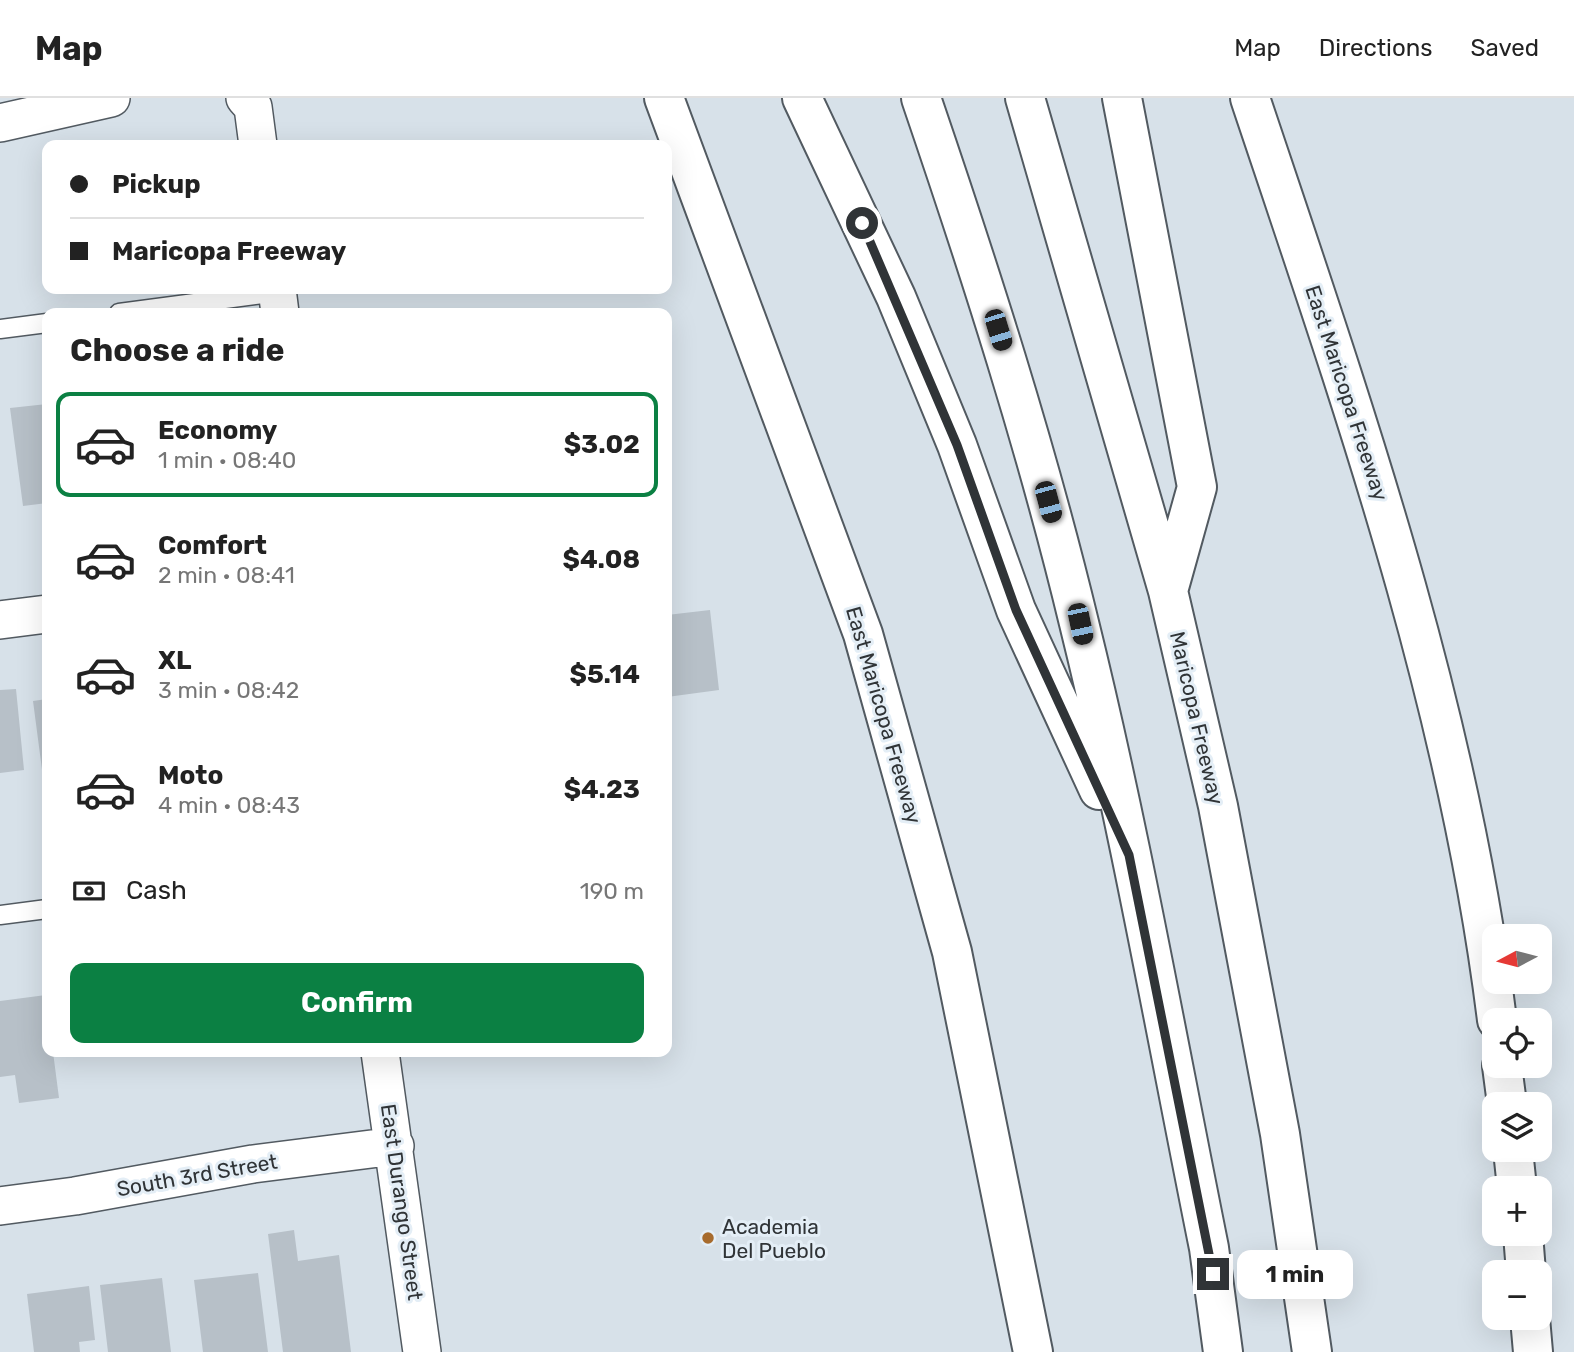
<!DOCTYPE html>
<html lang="en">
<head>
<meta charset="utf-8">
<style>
  :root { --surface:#fff; --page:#f6f6f6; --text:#222; --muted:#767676; --line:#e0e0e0; --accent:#0b8043 }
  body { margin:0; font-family:Rubik,sans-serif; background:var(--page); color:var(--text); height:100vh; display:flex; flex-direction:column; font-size:26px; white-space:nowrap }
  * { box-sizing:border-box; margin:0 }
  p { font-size:23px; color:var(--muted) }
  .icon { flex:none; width:38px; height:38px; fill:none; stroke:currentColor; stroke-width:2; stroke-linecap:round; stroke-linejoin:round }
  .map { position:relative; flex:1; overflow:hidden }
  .details { position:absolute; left:42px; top:210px; width:630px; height:749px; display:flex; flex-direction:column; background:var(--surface); border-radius:14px; box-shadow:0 7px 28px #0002 }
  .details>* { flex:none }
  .guide { position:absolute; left:42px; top:42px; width:630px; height:154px; border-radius:14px; box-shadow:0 7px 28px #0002; display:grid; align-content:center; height:154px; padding:0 28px; background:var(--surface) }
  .needle { width:46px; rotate:263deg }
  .fabs { position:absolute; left:1482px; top:826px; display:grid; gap:14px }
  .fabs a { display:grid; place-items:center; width:70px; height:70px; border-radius:14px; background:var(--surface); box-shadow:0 7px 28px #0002; font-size:35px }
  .end { position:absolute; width:32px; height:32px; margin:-16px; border:9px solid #303437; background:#fff; box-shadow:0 0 0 4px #fff }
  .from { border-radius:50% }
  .bubble { position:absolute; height:49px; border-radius:14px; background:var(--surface); box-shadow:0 7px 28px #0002; font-size:23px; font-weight:700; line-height:49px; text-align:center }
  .car { position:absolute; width:21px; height:42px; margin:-21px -10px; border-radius:9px; box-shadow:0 0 5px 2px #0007; background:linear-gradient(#222 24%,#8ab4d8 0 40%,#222 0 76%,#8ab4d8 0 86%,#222 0) }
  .guide b { display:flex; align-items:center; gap:24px; height:66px; font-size:26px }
  .guide b+b { border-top:2px solid var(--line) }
  .guide i { width:18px; height:18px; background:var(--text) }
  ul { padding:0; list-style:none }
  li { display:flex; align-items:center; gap:21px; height:105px; margin:0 14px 10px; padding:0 14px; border:4px solid transparent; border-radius:14px }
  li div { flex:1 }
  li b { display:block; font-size:26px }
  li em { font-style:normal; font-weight:700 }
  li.current { border-color:var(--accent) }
  li>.icon { width:63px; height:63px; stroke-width:1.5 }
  h2 { padding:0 28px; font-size:32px; line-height:84px }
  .pay { display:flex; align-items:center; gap:18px; height:77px; padding:0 28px; font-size:26px }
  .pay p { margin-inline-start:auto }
  .cta { display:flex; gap:14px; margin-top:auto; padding:14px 28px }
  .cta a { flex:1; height:80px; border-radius:14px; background:var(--accent); color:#fff; font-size:28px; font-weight:700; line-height:80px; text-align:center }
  header { display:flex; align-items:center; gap:42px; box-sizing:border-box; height:98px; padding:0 35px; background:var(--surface); border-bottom:2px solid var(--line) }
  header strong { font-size:33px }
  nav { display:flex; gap:38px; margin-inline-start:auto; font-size:24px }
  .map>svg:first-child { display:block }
</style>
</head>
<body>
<header>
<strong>Map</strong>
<nav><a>Map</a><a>Directions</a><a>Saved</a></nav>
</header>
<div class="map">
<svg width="1574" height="1254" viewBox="0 0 1574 1254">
  <rect width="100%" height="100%" fill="#d7e1e9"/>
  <!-- building -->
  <path fill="#b7c0c8" d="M 47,306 L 47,405 L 23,408 L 10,310 Z
    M 710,512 L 719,592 L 667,599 L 667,517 Z
    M 16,591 L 24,672 L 0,675 L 0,592 Z
    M 47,601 L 47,702 L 46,702 L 33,603 Z
    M 46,897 L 47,954 L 53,954 L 59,1000 L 19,1005 L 15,977 L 0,979 L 0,903 Z
    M 294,1132 L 298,1163 L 339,1157 L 351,1254 L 283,1254 L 268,1136 Z
    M 258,1175 L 268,1254 L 203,1254 L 194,1182 Z
    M 162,1180 L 171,1254 L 108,1254 L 100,1187 Z
    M 89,1188 L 95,1242 L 79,1244 L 80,1254 L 34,1254 L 27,1196 Z"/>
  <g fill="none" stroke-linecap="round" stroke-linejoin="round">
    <defs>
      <path id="service" d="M 119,215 L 278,194
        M 0,231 L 47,225
        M 0,817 L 47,811"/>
      <path id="minor" d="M 245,0 L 253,9 L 258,47
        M 0,25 L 111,0
        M 277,191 L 280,215
        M 0,522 L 47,516
        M 380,954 L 422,1254
        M 0,1108 L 75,1098 L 253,1066 L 395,1048"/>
      <path id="secondary" d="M 664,0 L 863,536 L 952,854 L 1033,1254
        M 1250,0 C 1351,302 1458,605 1497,922
        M 1502,968 L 1507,1006
        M 1513,1052 L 1517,1090
        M 1523,1136 L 1526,1174
        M 1530,1220 L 1533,1254"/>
      <path id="motorway" d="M 802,0 L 896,199 L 957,347 L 1016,512 L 1099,692
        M 921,0 C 980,173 1036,347 1079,525 C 1130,731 1167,942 1209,1150 L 1223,1254
        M 1025,0 L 1168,493 L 1218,708 L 1280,1036 L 1312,1254
        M 1122,0 L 1197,389 L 1168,493"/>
    </defs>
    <!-- service casing -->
    <use href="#service" stroke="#525a61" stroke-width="21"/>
    <!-- minor casing -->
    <use href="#minor" stroke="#525a61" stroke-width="40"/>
    <!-- secondary casing -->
    <use href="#secondary" stroke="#525a61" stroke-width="42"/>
    <!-- motorway casing -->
    <use href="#motorway" stroke="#525a61" stroke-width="42"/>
    <!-- service -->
    <use href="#service" stroke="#fff" stroke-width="18"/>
    <!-- minor -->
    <use href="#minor" stroke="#fff" stroke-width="37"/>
    <!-- secondary -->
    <use href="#secondary" stroke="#fff" stroke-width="38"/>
    <!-- motorway -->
    <use href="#motorway" stroke="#fff" stroke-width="38"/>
  </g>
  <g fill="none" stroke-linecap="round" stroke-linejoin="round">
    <!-- route -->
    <path stroke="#303437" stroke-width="9" d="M 862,125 L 957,347 L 1016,512 L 1129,757 L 1213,1176"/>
  </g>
  <!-- markers -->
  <circle fill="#a76b2d" stroke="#e4eef6" stroke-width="2.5" cx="708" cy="1140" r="7"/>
  <g text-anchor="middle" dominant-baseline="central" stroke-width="6" stroke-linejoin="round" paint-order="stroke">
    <!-- street labels -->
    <g font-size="21" fill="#303437" stroke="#e4eef6">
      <text transform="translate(1347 295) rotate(72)">East Maricopa Freeway</text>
      <text transform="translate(884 617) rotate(74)">East Maricopa Freeway</text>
      <text transform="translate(1197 620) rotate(77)">Maricopa Freeway</text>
      <text transform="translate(197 1077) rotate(-10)">South 3rd Street</text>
      <text transform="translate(402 1104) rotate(82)">East Durango Street</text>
    </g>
    <!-- poi labels -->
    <g font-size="21" fill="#303437" stroke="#e4eef6" text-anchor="start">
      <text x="722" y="1128">Academia<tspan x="722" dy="24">Del Pueblo</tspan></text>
    </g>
  </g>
</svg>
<div class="fabs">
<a><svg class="needle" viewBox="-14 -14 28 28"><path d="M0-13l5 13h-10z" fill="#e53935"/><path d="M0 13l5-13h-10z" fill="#767676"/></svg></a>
<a><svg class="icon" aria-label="locate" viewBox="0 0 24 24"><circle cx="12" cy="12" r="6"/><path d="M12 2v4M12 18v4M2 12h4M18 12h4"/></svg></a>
<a><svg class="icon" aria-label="layers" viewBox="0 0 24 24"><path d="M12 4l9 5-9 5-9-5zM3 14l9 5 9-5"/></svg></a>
<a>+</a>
<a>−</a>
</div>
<i class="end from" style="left:862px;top:125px"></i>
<i class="end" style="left:1213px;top:1176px"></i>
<div class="bubble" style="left:1237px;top:1152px;width:116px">1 min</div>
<i class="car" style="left:998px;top:232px;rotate:163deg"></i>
<i class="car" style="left:1048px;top:404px;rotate:165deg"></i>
<i class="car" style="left:1080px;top:526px;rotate:168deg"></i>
<div class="guide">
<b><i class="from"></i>Pickup</b>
<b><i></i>Maricopa Freeway</b>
</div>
<section class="details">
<h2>Choose a ride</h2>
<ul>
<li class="current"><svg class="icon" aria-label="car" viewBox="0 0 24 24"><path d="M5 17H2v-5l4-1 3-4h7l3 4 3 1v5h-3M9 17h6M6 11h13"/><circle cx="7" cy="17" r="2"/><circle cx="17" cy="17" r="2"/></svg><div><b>Economy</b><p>1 min · 08:40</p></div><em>$3.02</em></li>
<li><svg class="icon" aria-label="car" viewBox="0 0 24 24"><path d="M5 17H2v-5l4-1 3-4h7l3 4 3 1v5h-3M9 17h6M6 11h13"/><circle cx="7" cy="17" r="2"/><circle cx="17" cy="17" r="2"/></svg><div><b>Comfort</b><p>2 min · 08:41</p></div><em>$4.08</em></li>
<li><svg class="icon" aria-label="car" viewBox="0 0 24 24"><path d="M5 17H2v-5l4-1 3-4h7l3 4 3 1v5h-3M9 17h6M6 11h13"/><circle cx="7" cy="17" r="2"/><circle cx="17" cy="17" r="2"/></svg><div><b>XL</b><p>3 min · 08:42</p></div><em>$5.14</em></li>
<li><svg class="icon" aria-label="car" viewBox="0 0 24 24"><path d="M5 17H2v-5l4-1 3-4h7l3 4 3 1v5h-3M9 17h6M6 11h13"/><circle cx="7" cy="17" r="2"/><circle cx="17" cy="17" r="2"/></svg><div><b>Moto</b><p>4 min · 08:43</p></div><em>$4.23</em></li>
</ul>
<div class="pay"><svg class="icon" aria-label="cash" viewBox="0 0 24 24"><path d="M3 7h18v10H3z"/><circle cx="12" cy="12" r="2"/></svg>Cash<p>190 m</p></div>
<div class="cta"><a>Confirm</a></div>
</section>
</div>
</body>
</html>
